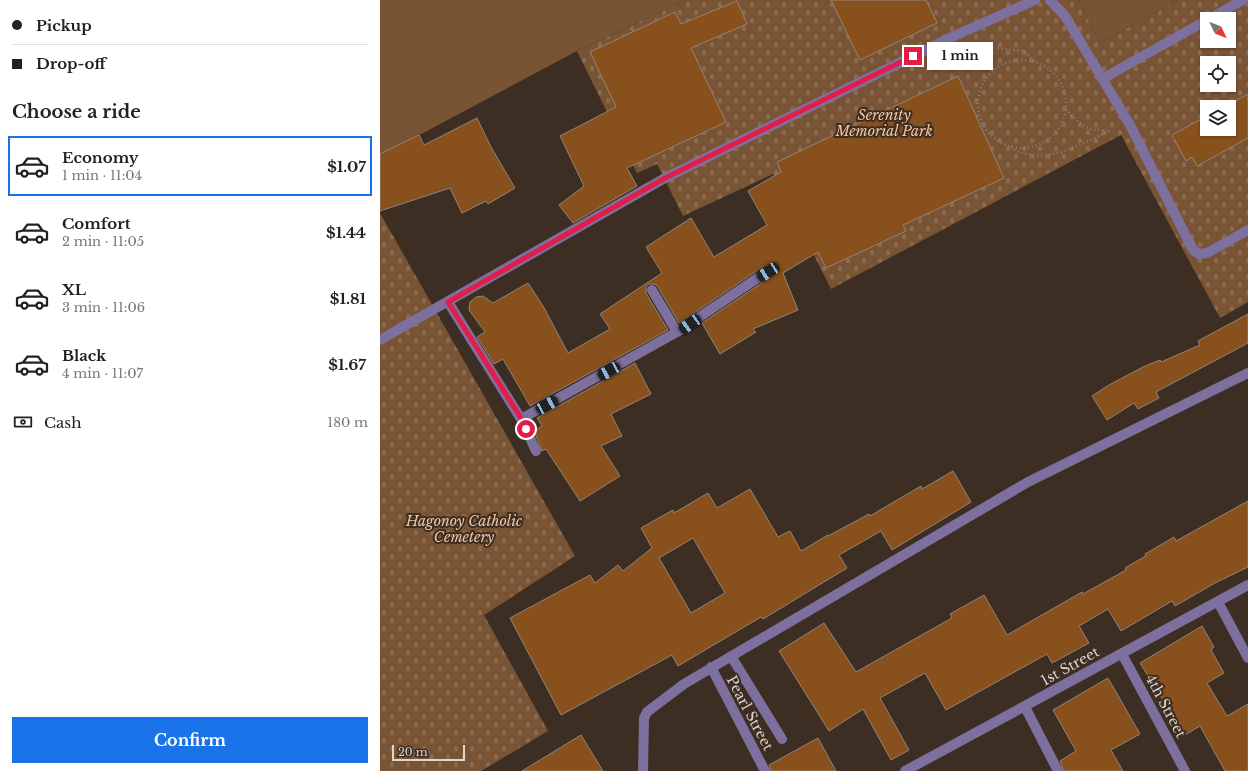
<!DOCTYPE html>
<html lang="en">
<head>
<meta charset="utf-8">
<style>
  :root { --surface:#fff; --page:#f6f6f6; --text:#222; --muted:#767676; --line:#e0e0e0; --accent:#1a73e8 }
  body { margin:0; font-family:"Libre Baskerville",serif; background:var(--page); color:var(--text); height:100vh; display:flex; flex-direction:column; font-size:15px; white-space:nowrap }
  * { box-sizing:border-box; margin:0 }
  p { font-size:13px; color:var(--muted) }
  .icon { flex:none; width:22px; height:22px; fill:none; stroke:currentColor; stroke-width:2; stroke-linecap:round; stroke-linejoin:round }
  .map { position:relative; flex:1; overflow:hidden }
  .drawer { display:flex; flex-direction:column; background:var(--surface); width:380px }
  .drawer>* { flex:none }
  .guide { display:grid; align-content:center; height:88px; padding:0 12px; background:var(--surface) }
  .needle { width:26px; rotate:133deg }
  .tools { position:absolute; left:820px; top:12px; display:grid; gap:8px }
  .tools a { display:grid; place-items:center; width:36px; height:36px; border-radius:0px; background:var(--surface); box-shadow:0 1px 3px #0004; font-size:20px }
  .scale { position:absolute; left:12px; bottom:10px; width:73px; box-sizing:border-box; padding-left:4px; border:2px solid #ded4cd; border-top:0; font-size:11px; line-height:14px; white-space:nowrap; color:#ded4cd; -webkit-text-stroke:3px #3d2e23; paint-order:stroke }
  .end { position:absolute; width:18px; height:18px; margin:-9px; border:5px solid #e11d48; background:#fff; box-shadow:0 0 0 2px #fff }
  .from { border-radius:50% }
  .bubble { position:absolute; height:28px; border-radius:0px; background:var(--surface); box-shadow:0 1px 3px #0004; font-size:13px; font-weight:800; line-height:28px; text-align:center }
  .car { position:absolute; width:12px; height:24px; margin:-12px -6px; border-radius:5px; box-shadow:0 0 3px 1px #0007; background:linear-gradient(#222 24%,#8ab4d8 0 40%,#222 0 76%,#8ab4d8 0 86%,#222 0) }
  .guide b { display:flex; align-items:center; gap:14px; height:38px; font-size:15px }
  .guide b+b { border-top:1px solid var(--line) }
  .guide i { width:10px; height:10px; background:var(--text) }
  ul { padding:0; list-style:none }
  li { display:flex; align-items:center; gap:12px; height:60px; margin:0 8px 6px; padding:0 4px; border:2px solid transparent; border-radius:0px }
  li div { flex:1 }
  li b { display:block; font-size:15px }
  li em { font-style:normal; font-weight:800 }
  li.current { border-color:var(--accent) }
  li>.icon { width:36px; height:36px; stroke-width:1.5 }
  h2 { padding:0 12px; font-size:18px; line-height:48px }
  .pay { display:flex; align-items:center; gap:10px; height:44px; padding:0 12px; font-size:15px }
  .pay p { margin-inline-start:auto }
  .cta { display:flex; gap:8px; margin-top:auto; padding:8px 12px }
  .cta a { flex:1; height:46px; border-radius:0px; background:var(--accent); color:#fff; font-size:16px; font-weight:800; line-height:46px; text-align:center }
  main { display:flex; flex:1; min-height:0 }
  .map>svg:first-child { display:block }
</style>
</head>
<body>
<main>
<section class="drawer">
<div class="guide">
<b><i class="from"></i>Pickup</b>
<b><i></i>Drop-off</b>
</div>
<h2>Choose a ride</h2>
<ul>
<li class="current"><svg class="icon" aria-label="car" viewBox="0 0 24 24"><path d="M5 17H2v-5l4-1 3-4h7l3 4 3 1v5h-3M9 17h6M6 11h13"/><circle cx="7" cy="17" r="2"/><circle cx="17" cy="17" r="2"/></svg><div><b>Economy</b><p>1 min · 11:04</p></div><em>$1.07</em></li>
<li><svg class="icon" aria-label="car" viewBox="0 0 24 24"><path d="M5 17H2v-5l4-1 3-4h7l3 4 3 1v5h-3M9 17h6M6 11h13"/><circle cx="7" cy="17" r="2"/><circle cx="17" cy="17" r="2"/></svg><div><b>Comfort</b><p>2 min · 11:05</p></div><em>$1.44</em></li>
<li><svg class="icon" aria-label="car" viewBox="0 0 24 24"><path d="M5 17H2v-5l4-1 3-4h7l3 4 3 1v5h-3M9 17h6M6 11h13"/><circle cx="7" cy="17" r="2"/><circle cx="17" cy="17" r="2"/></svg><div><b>XL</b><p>3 min · 11:06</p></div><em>$1.81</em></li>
<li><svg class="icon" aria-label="car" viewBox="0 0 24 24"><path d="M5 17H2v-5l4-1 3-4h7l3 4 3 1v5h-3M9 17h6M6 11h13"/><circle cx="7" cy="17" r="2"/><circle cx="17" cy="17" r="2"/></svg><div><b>Black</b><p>4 min · 11:07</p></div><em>$1.67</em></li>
</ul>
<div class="pay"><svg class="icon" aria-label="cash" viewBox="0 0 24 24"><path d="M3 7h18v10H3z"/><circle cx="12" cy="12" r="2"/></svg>Cash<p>180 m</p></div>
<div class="cta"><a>Confirm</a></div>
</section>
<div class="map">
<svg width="868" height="771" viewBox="0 0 868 771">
  <defs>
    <pattern id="cemetery-stones" width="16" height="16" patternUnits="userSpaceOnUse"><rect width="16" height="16" fill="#785334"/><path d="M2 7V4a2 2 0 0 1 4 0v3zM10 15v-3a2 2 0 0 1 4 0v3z" fill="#8b6b50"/></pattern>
  </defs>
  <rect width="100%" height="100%" fill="#3d2e23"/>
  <!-- grass -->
  <path fill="#785334" d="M 0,0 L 306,0 L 197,51 L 0,156 Z
    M 698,0 L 799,0 L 720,43 Z"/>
  <!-- cemetery -->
  <path fill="url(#cemetery-stones)" fill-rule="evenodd" d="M 306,0 L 698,0 L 720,43 L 799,0 L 868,0 L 868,302 L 840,318 L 741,135 L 451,289 L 393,174 L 303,216 L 277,164 L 257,173 L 197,51 ZM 827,19 L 849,19 L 849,41 L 827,41 ZM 827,63 L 849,63 L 849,85 L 827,85 ZM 827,107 L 849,107 L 849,129 L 827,129 Z
    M 0,213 L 195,556 L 104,615 L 168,731 L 101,771 L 0,771 Z"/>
  <!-- building -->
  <path fill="#88501c" stroke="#948376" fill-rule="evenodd" d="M 451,0 L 546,0 L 557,23 L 480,60 Z
    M 357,1 L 367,24 L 311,48 L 346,122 L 247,168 L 257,186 L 193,223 L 179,205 L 204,186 L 180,136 L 236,107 L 210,52 L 295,12 L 301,24 Z
    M 578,76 L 624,178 L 523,225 L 526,231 L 446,268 L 438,252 L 403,273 L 418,310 L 373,329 L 376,332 L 340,354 L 322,323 L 392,276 L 394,271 L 391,265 L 384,266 L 299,323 L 278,287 L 275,284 L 269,284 L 266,287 L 266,293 L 288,330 L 150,406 L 123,359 L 114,364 L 97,337 L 105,332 L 89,310 L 90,302 L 96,297 L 103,296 L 113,303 L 148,283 L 163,306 L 188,353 L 230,329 L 220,314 L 282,273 L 266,247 L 311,218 L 334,257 L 387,225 L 368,191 L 401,172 L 397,162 Z
    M 868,94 L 868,138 L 817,166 L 812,157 L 806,161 L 792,135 L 827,116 L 827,129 L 849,129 L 849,107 L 844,107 Z
    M 97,118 L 111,147 L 135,188 L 108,204 L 106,201 L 82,213 L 70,188 L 0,211 L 0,154 L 39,135 L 44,145 Z
    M 868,314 L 868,343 L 776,392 L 779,398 L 758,409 L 754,403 L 727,420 L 712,396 L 729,385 L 763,367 L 780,360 L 781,362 L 820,345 L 818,341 Z
    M 255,363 L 271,394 L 231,414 L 242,436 L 221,446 L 240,476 L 200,501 L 166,449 L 162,451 L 154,431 L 162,426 L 157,418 Z
    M 573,471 L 591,502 L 512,550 L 501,531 L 459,555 L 467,568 L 383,619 L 381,617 L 298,666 L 292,655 L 181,715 L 130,618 L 210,575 L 215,583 L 238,565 L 243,571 L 272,548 L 261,528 L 293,510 L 294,513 L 328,493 L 337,508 L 370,489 L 398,537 L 410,531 L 421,551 L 448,535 L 448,536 L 489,514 L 490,516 L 541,486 L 542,489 ZM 313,538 L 345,593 L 311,613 L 279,558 Z
    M 868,501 L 868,567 L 835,583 L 795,606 L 792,601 L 741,631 L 728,609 L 699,626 L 709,643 L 672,663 L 667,654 L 566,710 L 545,673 L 500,698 L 529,750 L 511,760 L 483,709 L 449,731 L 399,651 L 444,623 L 476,672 L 572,618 L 570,614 L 604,595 L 627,635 L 702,592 L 703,594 L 746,570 L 745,568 L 766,556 L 765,554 L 794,537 L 796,541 Z
    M 822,626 L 834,647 L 831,650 L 844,673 L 827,683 L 847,716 L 868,704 L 868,771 L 845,771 L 820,726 L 805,735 L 760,663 Z
    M 728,678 L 760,734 L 731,750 L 743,771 L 684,771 L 680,761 L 696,751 L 673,710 Z
    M 201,735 L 223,771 L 142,771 Z
    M 438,738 L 456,771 L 391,771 L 389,765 Z"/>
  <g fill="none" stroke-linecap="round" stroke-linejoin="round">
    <!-- path -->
    <path stroke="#8c7f76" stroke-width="2.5" stroke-dasharray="1 3" stroke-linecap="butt" d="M 582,53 L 615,48 L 644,51 L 655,61
      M598 104a44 44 0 1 1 88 0a44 44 0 1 1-88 0Z
      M 686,109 C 702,127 706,131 730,130
      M 631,147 C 664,170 702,142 732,130"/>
    <!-- minor -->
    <path stroke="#7e709e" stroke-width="10" d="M 670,0 L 685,16 L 750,125 L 813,250 L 819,254 L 827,253 L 868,230
      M 829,19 L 863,0
      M 722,79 L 827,20
      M 272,290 L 297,332
      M 68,302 L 141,419 L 297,332 L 388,271
      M 0,340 L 285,178 L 574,36 L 655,0
      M 141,419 L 156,451
      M 838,602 L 868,658
      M 742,654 L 805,771
      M 351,656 L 402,739
      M 331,667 L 385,771
      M 645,707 L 678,771
      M 263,771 L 264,718 L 267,712 L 304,684 L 648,482 L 868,373
      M 525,771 L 868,585"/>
  </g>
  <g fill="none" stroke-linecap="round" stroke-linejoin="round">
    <!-- route -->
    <path stroke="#e11d48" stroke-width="5" d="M 146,429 L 141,418 L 68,302 L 285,178 L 533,56"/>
  </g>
  <g text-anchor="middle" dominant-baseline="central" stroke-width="4" stroke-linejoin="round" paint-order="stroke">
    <!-- park labels -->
    <g font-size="14" font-style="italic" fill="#f8c69f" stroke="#3d2e23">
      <text x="504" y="115">Serenity<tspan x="504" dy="16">Memorial Park</tspan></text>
      <text x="84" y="521">Hagonoy Catholic<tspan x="84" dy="16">Cemetery</tspan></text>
    </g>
    <!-- street labels -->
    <g font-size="14" fill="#ded4cd" stroke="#3d2e23">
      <text transform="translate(690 666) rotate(-29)">1st Street</text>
      <text transform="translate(786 706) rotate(62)">4th Street</text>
      <text transform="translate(370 713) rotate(62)">Pearl Street</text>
    </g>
  </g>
</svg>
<div class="tools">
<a><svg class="needle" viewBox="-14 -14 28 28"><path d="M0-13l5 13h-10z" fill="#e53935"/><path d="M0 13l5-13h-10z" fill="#767676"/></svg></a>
<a><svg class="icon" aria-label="locate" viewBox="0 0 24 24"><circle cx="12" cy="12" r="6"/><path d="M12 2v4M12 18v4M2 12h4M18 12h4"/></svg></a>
<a><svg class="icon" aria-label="layers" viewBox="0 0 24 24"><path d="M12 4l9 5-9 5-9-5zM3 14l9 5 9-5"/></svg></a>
</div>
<div class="scale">20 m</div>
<i class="end from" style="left:146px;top:429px"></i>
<i class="end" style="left:533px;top:56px"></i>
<div class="bubble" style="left:547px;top:42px;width:66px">1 min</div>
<i class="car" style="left:388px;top:272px;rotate:237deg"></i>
<i class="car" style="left:310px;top:324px;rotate:236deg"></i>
<i class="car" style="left:229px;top:371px;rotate:241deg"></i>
<i class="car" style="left:167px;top:405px;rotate:61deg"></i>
</div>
</main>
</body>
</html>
